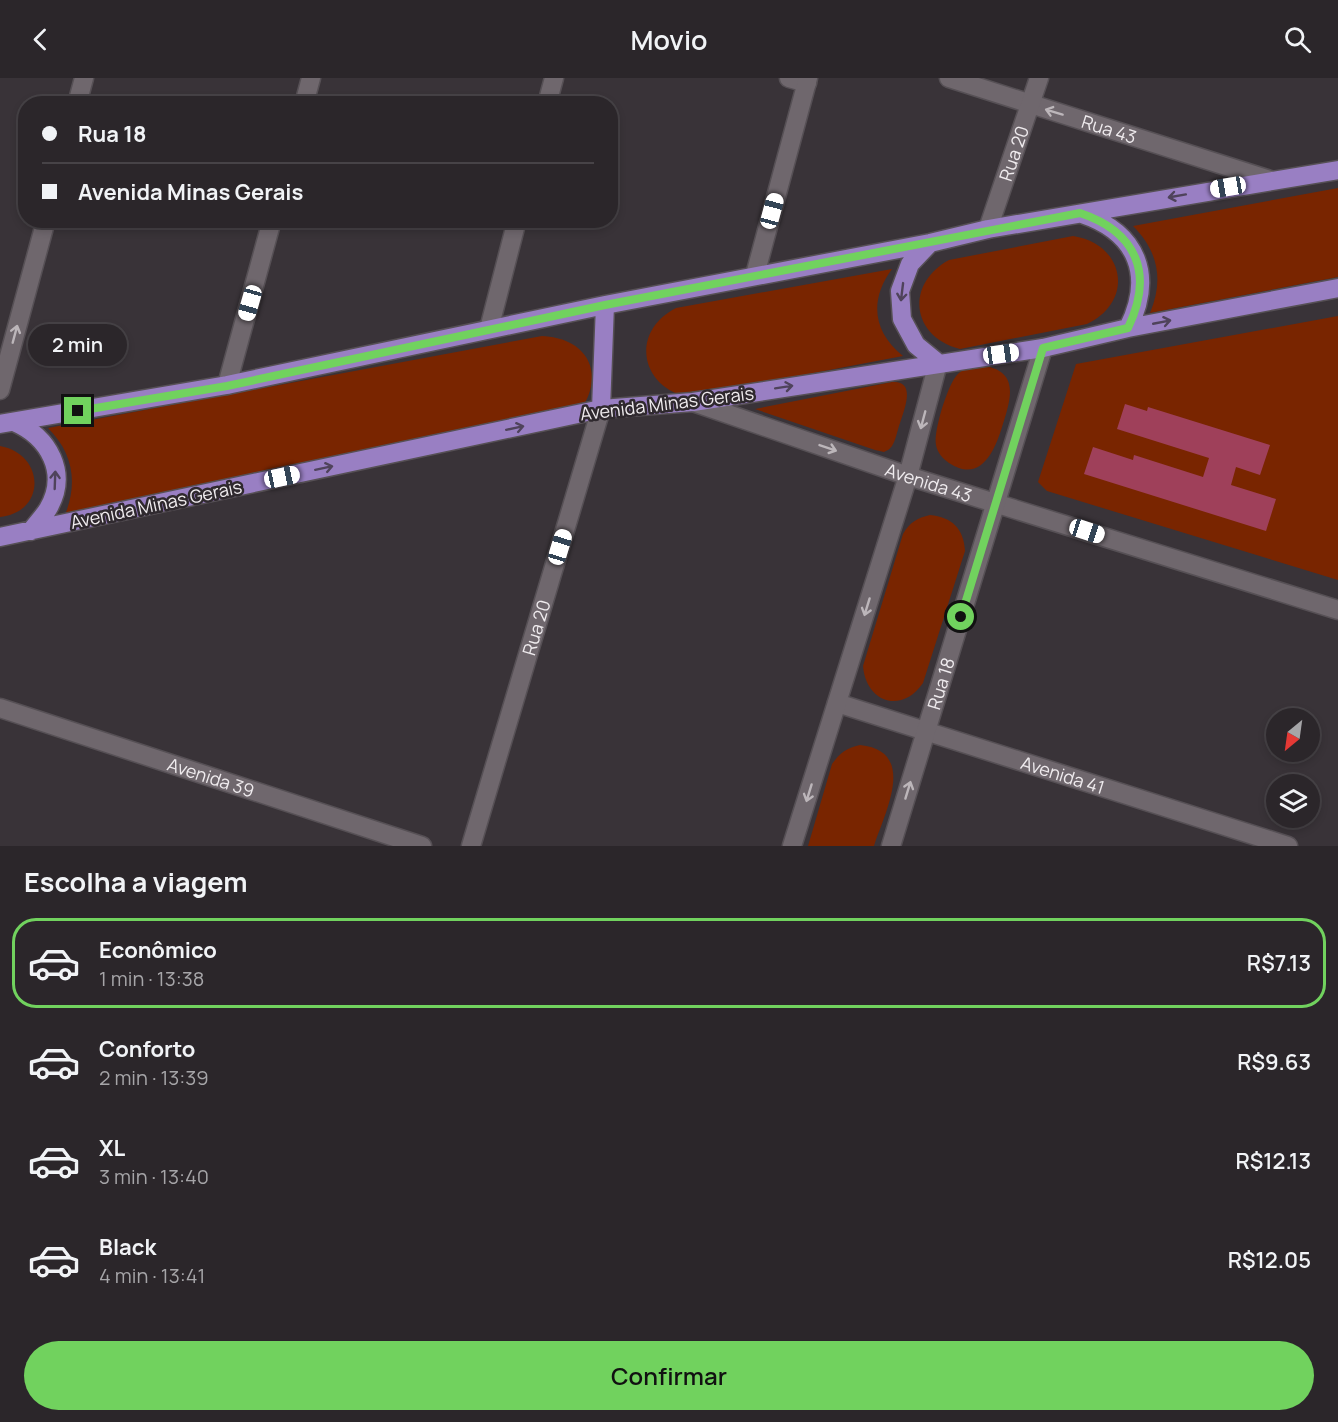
<!DOCTYPE html>
<html lang="pt">
<head>
<meta charset="utf-8">
<style>
  :root { --surface:#2b262a; --page:#332e32; --text:#f1f3f6; --muted:#a6a5a8; --line:#474347; --accent:#71d25e }
  body { margin:0; font-family:Manrope,sans-serif; background:var(--page); color:var(--text); height:100vh; display:flex; flex-direction:column; font-size:22px; white-space:nowrap }
  * { box-sizing:border-box; margin:0 }
  p { font-size:20px; color:var(--muted) }
  .icon { flex:none; width:33px; height:33px; fill:none; stroke:currentColor; stroke-width:2; stroke-linecap:round; stroke-linejoin:round }
  .map { position:relative; height:768px; overflow:hidden }
  .details { display:flex; flex-direction:column; background:var(--surface); flex:1 }
  .details>* { flex:none }
  .top-card { position:absolute; left:18px; top:18px; width:600px; height:132px; border-radius:24px; box-shadow:0 3px 9px #0003,0 0 0 2px var(--line); display:grid; align-content:center; height:132px; padding:0 24px; background:var(--surface) }
  .needle { width:39px; rotate:209deg }
  .fabs { position:absolute; left:1266px; top:630px; display:grid; gap:12px }
  .fabs a { display:grid; place-items:center; width:54px; height:54px; border-radius:50%; background:var(--surface); box-shadow:0 3px 9px #0003,0 0 0 2px var(--line); font-size:30px }
  .end { position:absolute; width:27px; height:27px; margin:-14px; border:8px solid #71d25e; background:#111; box-shadow:0 0 0 3px #111 }
  .from { border-radius:50% }
  .bubble { position:absolute; height:42px; border-radius:21px; background:var(--surface); box-shadow:0 3px 9px #0003,0 0 0 2px var(--line); font-size:20px; font-weight:600; line-height:42px; text-align:center }
  .car { position:absolute; width:18px; height:36px; margin:-18px -9px; border-radius:8px; box-shadow:0 0 4px 2px #0007; background:linear-gradient(#fff 24%,#345 0 40%,#fff 0 76%,#345 0 86%,#fff 0) }
  .top-card b { display:flex; align-items:center; gap:21px; height:57px; font-size:22px }
  .top-card b+b { border-top:2px solid var(--line) }
  .top-card i { width:15px; height:15px; background:var(--text) }
  ul { padding:0; list-style:none }
  li { display:flex; align-items:center; gap:18px; height:90px; margin:0 12px 9px; padding:0 12px; border:3px solid transparent; border-radius:24px }
  li div { flex:1 }
  li b { display:block; font-size:22px }
  li em { font-style:normal; font-weight:600 }
  li.selected { border-color:var(--accent) }
  li>.icon { width:54px; height:54px; stroke-width:1.5 }
  h2 { padding:0 24px; font-size:27px; line-height:72px }
  .button { display:flex; gap:12px; margin-top:auto; padding:12px 24px }
  .button a { flex:1; height:69px; border-radius:36px; background:var(--accent); color:#111; font-size:24px; font-weight:600; line-height:69px; text-align:center }
  header { display:flex; justify-content:space-between; align-items:center; height:78px; padding:0 24px; background:var(--surface); font-size:27px; font-weight:600 }
  .map>svg:first-child { display:block }
</style>
</head>
<body>
<header><svg class="icon" aria-label="back" viewBox="0 0 24 24"><path d="M15 5l-7 7 7 7"/></svg>Movio<svg class="icon" aria-label="search" viewBox="0 0 24 24"><circle cx="10" cy="10" r="6"/><path d="M15 15l6 6"/></svg></header>
<div class="map">
<svg width="1338" height="768" viewBox="0 0 1338 768">
  <rect width="100%" height="100%" fill="#393338"/>
  <!-- green -->
  <path fill="#792500" d="M 1338,110 L 1338,199 L 1150,235 C 1164,202 1158,173 1133,148 Z
    M 1073,158 C 1125,166 1135,223 1087,246 L 960,271 C 911,259 905,206 949,182 Z
    M 892,191 C 869,222 873,254 903,278 L 687,319 C 639,307 631,253 676,230 Z
    M 1338,238 L 1338,502 L 1047,413 L 1038,404 L 1076,286 Z
    M 542,258 C 588,260 606,296 580,333 L 65,437 C 78,404 73,375 48,350 Z
    M 978,287 C 1020,291 1012,318 1002,349 C 995,372 981,406 949,385 C 943,381 937,374 936,367 C 933,354 948,306 957,297 C 962,291 970,289 978,287 Z
    M 892,304 C 917,302 904,332 900,345 C 897,353 896,362 892,368 C 889,372 888,372 884,374 L 875,372 L 755,331 Z
    M 0,368 C 45,376 47,434 0,439 Z
    M 930,437 C 952,439 964,451 965,473 L 923,605 C 902,636 866,625 863,588 L 903,456 C 910,444 917,440 930,437 Z
    M 860,667 C 918,673 885,734 874,768 L 808,768 L 832,686 C 840,675 846,670 860,667 Z"/>
  <!-- building -->
  <path fill="#9f405a" d="M 1125,326 L 1147,333 L 1148,329 L 1270,367 L 1260,397 L 1236,389 L 1231,407 L 1276,421 L 1266,453 L 1084,396 L 1093,369 L 1133,382 L 1134,377 L 1203,399 L 1209,380 L 1117,351 Z"/>
  <g fill="none" stroke-linecap="round" stroke-linejoin="round">
    <defs>
      <g id="minor">
        <path d="M 789,0 L 807,5"/>
        <path id="s1" d="M 949,0 L 1270,102"/>
        <path d="M 77,26 L 84,0"/>
        <path d="M 304,26 L 311,0"/>
        <path d="M 547,26 L 554,0"/>
        <path id="s2" d="M 988,151 L 1039,0"/>
        <path d="M 755,197 L 808,0"/>
        <path d="M 489,251 L 517,142"/>
        <path d="M 227,307 L 272,142"/>
        <path d="M 0,312 L 46,142"/>
        <path id="s3" d="M 693,324 L 908,398 L 1338,532"/>
        <path id="s4" d="M 837,625 L 1288,768"/>
        <path id="s5" d="M 0,630 L 422,768"/>
        <path id="s6" d="M 471,768 L 601,331"/>
        <path d="M 792,768 L 908,398 L 938,285"/>
        <path id="s7" d="M 891,768 L 1043,270"/>
      </g>
      <path id="major" d="M 1082,136 C 1138,155 1154,198 1128,250
        M 930,165 L 910,186 L 900,213 L 902,241 L 916,267 L 938,285
        M 601,331 L 605,227
        M 14,344 C 49,359 69,395 48,431 C 43,439 36,446 31,453
        M 0,346 L 227,307 L 605,227 L 930,165 L 988,151 L 1338,92
        M 0,459 L 601,331 L 693,324 L 1043,270 L 1128,250 L 1338,210"/>
    </defs>
    <!-- minor casing -->
    <use href="#minor" stroke="#565055" stroke-width="21"/>
    <!-- major casing -->
    <use href="#major" stroke="#565055" stroke-width="21"/>
    <!-- minor -->
    <use href="#minor" stroke="#6f676d" stroke-width="18"/>
    <!-- major -->
    <use href="#major" stroke="#997fc3" stroke-width="18"/>
  </g>
  <!-- one-way arrows -->
  <defs><path id="oneway-shaft" d="M-6 0H5M1.5-3L5.5 0L1.5 3" fill="none" stroke-width="1.6" stroke-linecap="round" stroke-linejoin="round" transform="scale(1.5)"/></defs>
  <g stroke="#bcb6ba">
    <use href="#oneway-shaft" transform="translate(1054 34) rotate(-163)"/>
    <use href="#oneway-shaft" transform="translate(15 256) rotate(-75)"/>
    <use href="#oneway-shaft" transform="translate(923 342) rotate(105)"/>
    <use href="#oneway-shaft" transform="translate(828 370) rotate(19)"/>
    <use href="#oneway-shaft" transform="translate(867 529) rotate(107)"/>
    <use href="#oneway-shaft" transform="translate(908 712) rotate(-73)"/>
    <use href="#oneway-shaft" transform="translate(809 715) rotate(107)"/>
  </g>
  <g stroke="#4f435b">
    <use href="#oneway-shaft" transform="translate(1177 118) rotate(170)"/>
    <use href="#oneway-shaft" transform="translate(902 214) rotate(97)"/>
    <use href="#oneway-shaft" transform="translate(1162 244) rotate(-11)"/>
    <use href="#oneway-shaft" transform="translate(784 309) rotate(-9)"/>
    <use href="#oneway-shaft" transform="translate(515 350) rotate(-12)"/>
    <use href="#oneway-shaft" transform="translate(324 390) rotate(-12)"/>
    <use href="#oneway-shaft" transform="translate(55 402) rotate(-88)"/>
  </g>
  <g fill="none" stroke-linecap="round" stroke-linejoin="round">
    <!-- route -->
    <path stroke="#71d25e" stroke-width="8" d="M 78,333 L 227,308 L 605,227 L 1080,135 C 1137,154 1154,196 1128,250 L 1043,270 L 961,539"/>
  </g>
  <g text-anchor="middle" dominant-baseline="central" stroke-width="5" stroke-linejoin="round" paint-order="stroke">
    <!-- street labels -->
    <g font-size="18" fill="#efebee" stroke="#2f292e">
      <text stroke="none"><textPath href="#s1" startOffset="168">Rua 43</textPath></text>
      <text stroke="none"><textPath href="#s2" startOffset="80">Rua 20</textPath></text>
      <text transform="translate(667 325) rotate(-7)">Avenida Minas Gerais</text>
      <text stroke="none"><textPath href="#s3" startOffset="249">Avenida 43</textPath></text>
      <text transform="translate(156 426) rotate(-12)">Avenida Minas Gerais</text>
      <text stroke="none"><textPath href="#s6" startOffset="228">Rua 20</textPath></text>
      <text stroke="none"><textPath href="#s7" startOffset="170">Rua 18</textPath></text>
      <text stroke="none"><textPath href="#s4" startOffset="237">Avenida 41</textPath></text>
      <text stroke="none"><textPath href="#s5" startOffset="222">Avenida 39</textPath></text>
    </g>
  </g>
</svg>
<div class="fabs">
<a><svg class="needle" viewBox="-14 -14 28 28"><path d="M0-13l5 13h-10z" fill="#e53935"/><path d="M0 13l5-13h-10z" fill="#a6a5a8"/></svg></a>
<a><svg class="icon" aria-label="layers" viewBox="0 0 24 24"><path d="M12 4l9 5-9 5-9-5zM3 14l9 5 9-5"/></svg></a>
</div>
<i class="end from" style="left:961px;top:539px"></i>
<i class="end" style="left:78px;top:333px"></i>
<div class="bubble" style="left:28px;top:246px;width:99px">2 min</div>
<i class="car" style="left:1228px;top:109px;rotate:260deg"></i>
<i class="car" style="left:772px;top:133px;rotate:15deg"></i>
<i class="car" style="left:250px;top:225px;rotate:196deg"></i>
<i class="car" style="left:1001px;top:276px;rotate:82deg"></i>
<i class="car" style="left:282px;top:399px;rotate:78deg"></i>
<i class="car" style="left:1087px;top:453px;rotate:108deg"></i>
<i class="car" style="left:560px;top:469px;rotate:17deg"></i>
<div class="top-card">
<b><i class="from"></i>Rua 18</b>
<b><i></i>Avenida Minas Gerais</b>
</div>
</div>
<section class="details">
<h2>Escolha a viagem</h2>
<ul>
<li class="selected"><svg class="icon" aria-label="car" viewBox="0 0 24 24"><path d="M5 17H2v-5l4-1 3-4h7l3 4 3 1v5h-3M9 17h6M6 11h13"/><circle cx="7" cy="17" r="2"/><circle cx="17" cy="17" r="2"/></svg><div><b>Econômico</b><p>1 min · 13:38</p></div><em>R$7.13</em></li>
<li><svg class="icon" aria-label="car" viewBox="0 0 24 24"><path d="M5 17H2v-5l4-1 3-4h7l3 4 3 1v5h-3M9 17h6M6 11h13"/><circle cx="7" cy="17" r="2"/><circle cx="17" cy="17" r="2"/></svg><div><b>Conforto</b><p>2 min · 13:39</p></div><em>R$9.63</em></li>
<li><svg class="icon" aria-label="car" viewBox="0 0 24 24"><path d="M5 17H2v-5l4-1 3-4h7l3 4 3 1v5h-3M9 17h6M6 11h13"/><circle cx="7" cy="17" r="2"/><circle cx="17" cy="17" r="2"/></svg><div><b>XL</b><p>3 min · 13:40</p></div><em>R$12.13</em></li>
<li><svg class="icon" aria-label="car" viewBox="0 0 24 24"><path d="M5 17H2v-5l4-1 3-4h7l3 4 3 1v5h-3M9 17h6M6 11h13"/><circle cx="7" cy="17" r="2"/><circle cx="17" cy="17" r="2"/></svg><div><b>Black</b><p>4 min · 13:41</p></div><em>R$12.05</em></li>
</ul>
<div class="button"><a>Confirmar</a></div>
</section>
</body>
</html>
